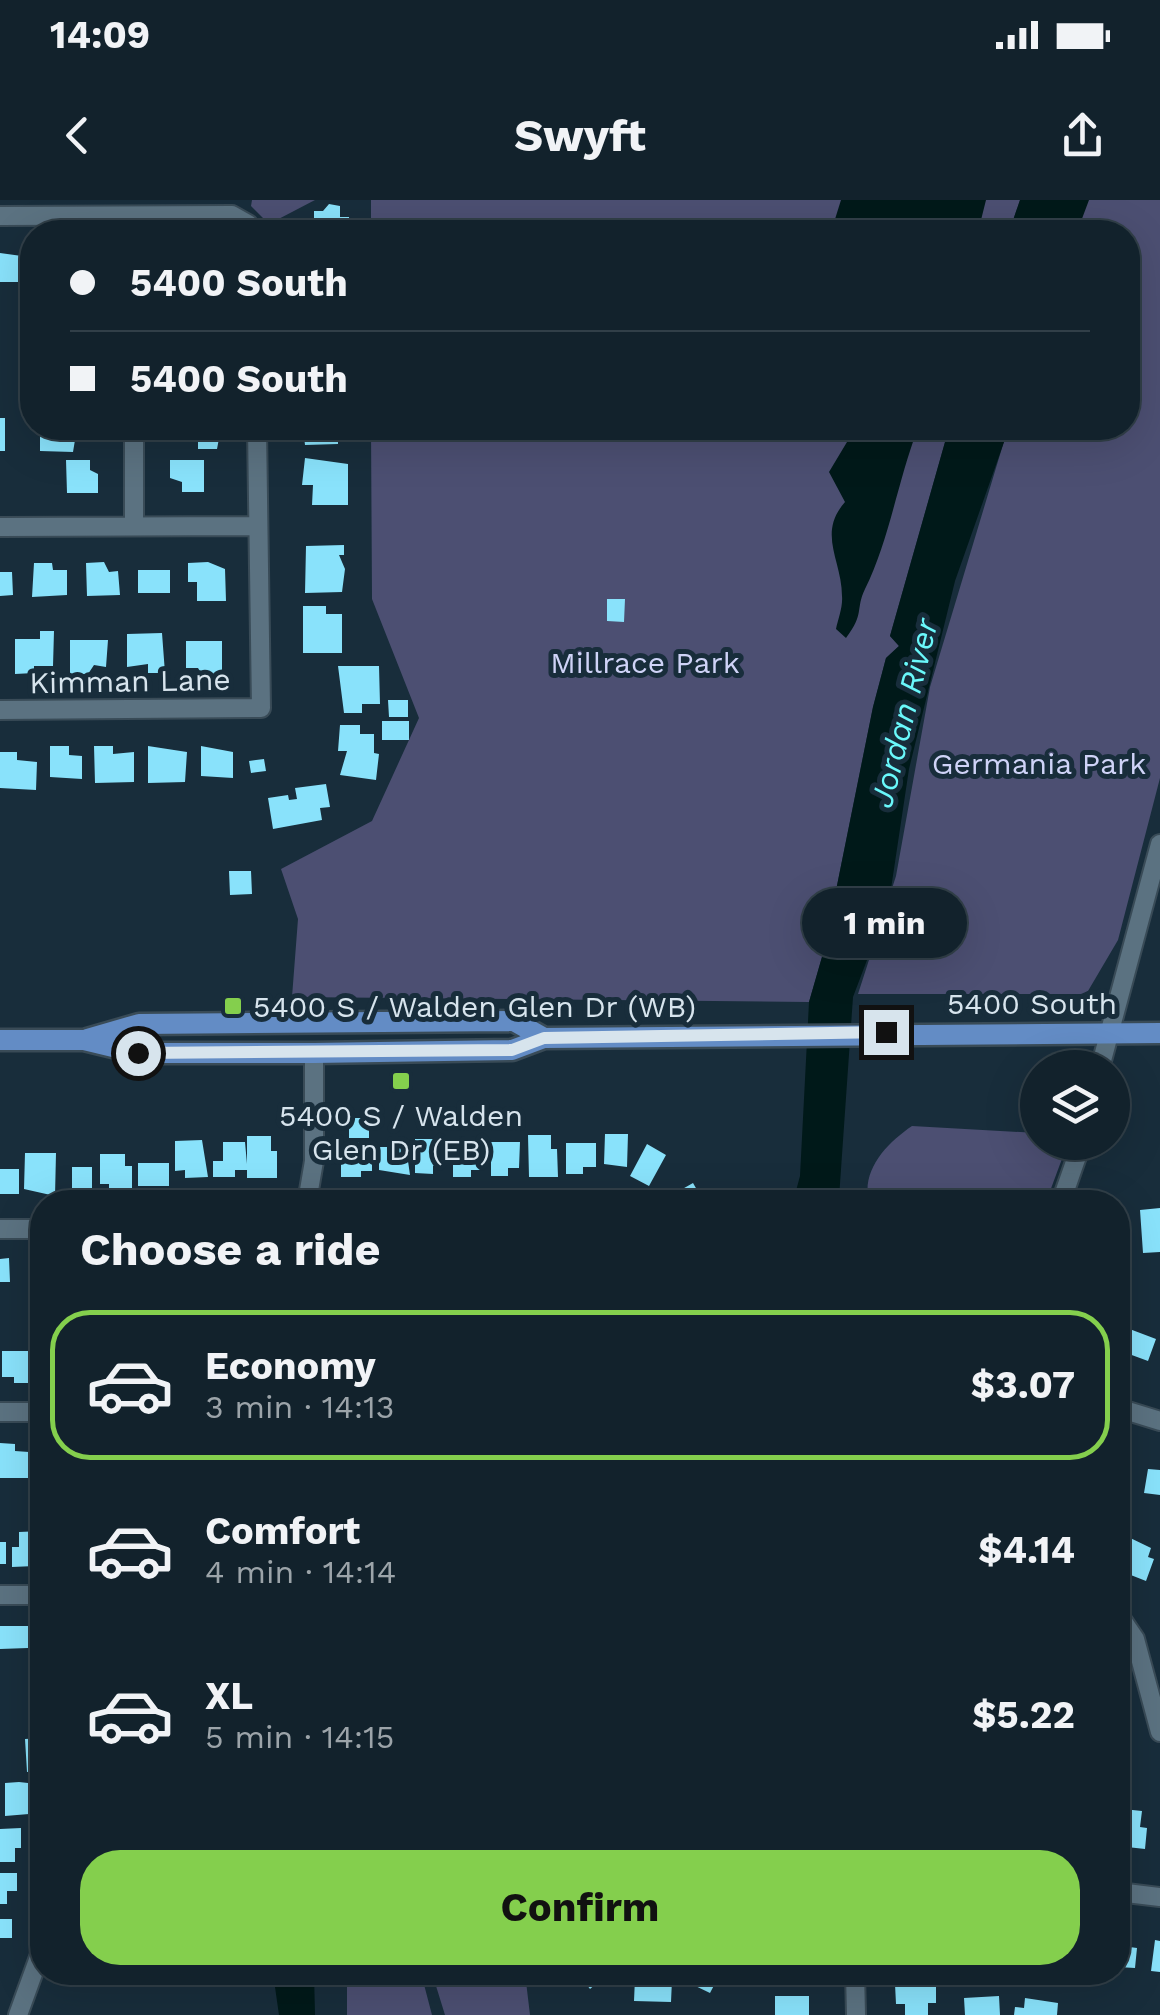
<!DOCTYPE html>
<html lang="en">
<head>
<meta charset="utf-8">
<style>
  :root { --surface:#12222c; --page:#1f2f38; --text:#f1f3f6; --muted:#9ca4a9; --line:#313f48; --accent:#84cf4d }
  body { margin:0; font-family:"Work Sans",sans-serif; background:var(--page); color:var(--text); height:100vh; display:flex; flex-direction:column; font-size:38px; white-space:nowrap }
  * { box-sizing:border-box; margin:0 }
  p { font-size:32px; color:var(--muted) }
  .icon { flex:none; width:55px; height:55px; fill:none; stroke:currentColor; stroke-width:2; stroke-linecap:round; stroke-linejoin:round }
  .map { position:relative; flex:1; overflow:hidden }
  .drawer { position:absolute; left:30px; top:990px; width:1100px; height:795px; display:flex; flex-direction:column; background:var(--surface); border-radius:40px; box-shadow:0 10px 40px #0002,0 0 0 2px var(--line) }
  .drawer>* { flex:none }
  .hud { position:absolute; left:20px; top:20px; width:1120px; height:220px; border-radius:40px; box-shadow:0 10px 40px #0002,0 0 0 2px var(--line); display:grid; align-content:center; height:220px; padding:0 50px; background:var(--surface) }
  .fabs { position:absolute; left:1020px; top:850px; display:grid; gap:20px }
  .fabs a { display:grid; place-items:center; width:110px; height:110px; border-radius:50%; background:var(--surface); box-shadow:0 10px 40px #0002,0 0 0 2px var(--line); font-size:50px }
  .end { position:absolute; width:45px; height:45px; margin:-22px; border:12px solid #d7e4ed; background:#111; box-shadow:0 0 0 5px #111 }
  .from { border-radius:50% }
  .bubble { position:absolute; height:70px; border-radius:35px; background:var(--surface); box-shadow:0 10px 40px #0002,0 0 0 2px var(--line); font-size:32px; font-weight:700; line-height:70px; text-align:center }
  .hud b { display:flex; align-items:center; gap:35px; height:95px; font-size:38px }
  .hud b+b { border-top:2px solid var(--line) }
  .hud i { width:25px; height:25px; background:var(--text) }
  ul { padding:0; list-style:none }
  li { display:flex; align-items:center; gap:30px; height:150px; margin:0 20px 15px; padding:0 30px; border:5px solid transparent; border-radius:40px }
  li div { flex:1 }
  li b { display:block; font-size:38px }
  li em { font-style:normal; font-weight:700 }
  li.on { border-color:var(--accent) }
  li>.icon { width:90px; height:90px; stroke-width:1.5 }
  h2 { padding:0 50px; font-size:45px; line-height:120px }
  .button { display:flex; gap:20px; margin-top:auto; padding:20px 50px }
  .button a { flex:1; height:115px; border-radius:40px; background:var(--accent); color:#111; font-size:40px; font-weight:700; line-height:115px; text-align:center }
  .status { display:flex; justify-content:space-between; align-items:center; height:70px; padding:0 50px; background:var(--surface); direction:ltr }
  .status svg { height:28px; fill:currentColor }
  header { display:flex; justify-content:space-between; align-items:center; height:130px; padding:0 50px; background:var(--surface); font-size:45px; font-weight:700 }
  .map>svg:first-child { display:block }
</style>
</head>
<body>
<div class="status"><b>14:09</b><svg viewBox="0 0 49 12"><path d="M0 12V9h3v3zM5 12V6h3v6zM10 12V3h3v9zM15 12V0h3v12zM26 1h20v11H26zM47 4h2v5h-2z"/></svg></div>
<header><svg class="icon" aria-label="back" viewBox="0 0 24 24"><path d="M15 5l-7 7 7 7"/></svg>Swyft<svg class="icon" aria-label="share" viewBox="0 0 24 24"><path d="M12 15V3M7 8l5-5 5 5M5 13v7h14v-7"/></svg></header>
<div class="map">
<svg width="1160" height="1815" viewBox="0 0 1160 1815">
  <rect width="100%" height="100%" fill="#182d3b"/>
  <!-- green -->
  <path fill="#4c4f72" d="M 252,0 L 315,0 L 269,24 L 251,6 Z
    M 371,0 L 1020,0 L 1009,32 L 371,32 Z
    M 1086,0 L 1160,0 L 1160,578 L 1118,740 L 1088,791 L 1081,794 L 858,794 L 896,676 L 930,487 L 1008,228 L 1128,228 L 1128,32 L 1074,32 Z
    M 371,228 L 949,228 L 890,436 L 899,446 L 886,458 L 873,507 L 824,750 L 809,802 L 292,797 L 298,719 L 281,669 L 372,621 L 419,518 L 372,399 Z
    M 912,926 L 1037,933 L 1038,942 L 1065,943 L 1066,948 L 1046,1002 L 869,1002 C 861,970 887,943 912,926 Z
    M 347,1773 L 421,1773 L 432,1815 L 347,1815 Z
    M 432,1773 L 525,1773 L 530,1815 L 445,1815 Z"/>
  <!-- water -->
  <path fill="#001919" d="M 841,0 L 986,0 L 978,32 L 831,32 Z
    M 1020,0 L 1089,0 L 1077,32 L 1009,32 Z
    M 846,228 L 918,228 C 898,280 889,341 865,389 C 855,410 865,413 846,438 L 836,429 C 838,419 843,407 842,396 C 842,360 817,334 845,302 L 829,272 L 850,237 Z
    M 949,228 L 1009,228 L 955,381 L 909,569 L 889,702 L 853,797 L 839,998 L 838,1002 L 793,1002 L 800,976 L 809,802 L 824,750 L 873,507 L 886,458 L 899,446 L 890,436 Z
    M 273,1773 L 314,1773 L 315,1815 L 279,1815 Z"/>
  <!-- building -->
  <path fill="#89e2fb" d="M 329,4 L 340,6 L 340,17 L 349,17 L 350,32 L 304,32 L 307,21 L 314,21 L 314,11 L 323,11 Z
    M 0,53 L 29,57 L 29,82 L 0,82 Z
    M 0,218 L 5,218 L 5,251 L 0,251 Z
    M 40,228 L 77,228 L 73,252 L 40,251 Z
    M 189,228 L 221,228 L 217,249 L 198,249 L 198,240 L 189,240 Z
    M 303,228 L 338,228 L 338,244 L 305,245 Z
    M 807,228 L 819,228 L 819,238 L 807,238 Z
    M 305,258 L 348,264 L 348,305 L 312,305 L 313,285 L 302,285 Z
    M 66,260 L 90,260 L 90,270 L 98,274 L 98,293 L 67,293 Z
    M 170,260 L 204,260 L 204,292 L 182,292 L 182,282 L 170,278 Z
    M 344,345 L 344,355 L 339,355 L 345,369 L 342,392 L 305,393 L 306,346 Z
    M 104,362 L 109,372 L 118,371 L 120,395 L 87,396 L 86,363 Z
    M 208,362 L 225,369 L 226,401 L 197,401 L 197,382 L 188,382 L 188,363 Z
    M 34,363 L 52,363 L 53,370 L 67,370 L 67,395 L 32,397 Z
    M 138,370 L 170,370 L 170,393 L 138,393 Z
    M 0,372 L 12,372 L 13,395 L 0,396 Z
    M 607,399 L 625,399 L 624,422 L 607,421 Z
    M 303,406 L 326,406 L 326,414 L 342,414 L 342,453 L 303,453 Z
    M 40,431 L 54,431 L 53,466 L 34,466 L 34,473 L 15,474 L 15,439 L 40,439 Z
    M 162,433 L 165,473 L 148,473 L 148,464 L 127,467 L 127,434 Z
    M 70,440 L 108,440 L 106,467 L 94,465 L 88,474 L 70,474 Z
    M 186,441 L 222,441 L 222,476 L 203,476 L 198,468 L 186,468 Z
    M 338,466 L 379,466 L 380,504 L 362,504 L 362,513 L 344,513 Z
    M 388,500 L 408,500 L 408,517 L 389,517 Z
    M 382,521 L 409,521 L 409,540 L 382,540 Z
    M 340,525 L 360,525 L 360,534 L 374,534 L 374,553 L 379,554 L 376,580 L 340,575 L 347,551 L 338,551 Z
    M 50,546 L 69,546 L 69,555 L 82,556 L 82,579 L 50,577 Z
    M 94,546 L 113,546 L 113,554 L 134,552 L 134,582 L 95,583 Z
    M 148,546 L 187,552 L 185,582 L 148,583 Z
    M 201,546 L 233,552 L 233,578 L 201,576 Z
    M 0,552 L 17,552 L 17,560 L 37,562 L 36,590 L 0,588 Z
    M 264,559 L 266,571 L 251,573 L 249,561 Z
    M 326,584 L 330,607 L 320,608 L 322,620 L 273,629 L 268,598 L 288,595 L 289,600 L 297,599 L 295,588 Z
    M 229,671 L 251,671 L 252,694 L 230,695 Z
    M 349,918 L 369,918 L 369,938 L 349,938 Z
    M 605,934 L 628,934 L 627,967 L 604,964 Z
    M 528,935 L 551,935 L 551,949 L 557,949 L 558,977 L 529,977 Z
    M 247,936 L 271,936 L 271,951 L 277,951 L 277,978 L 247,978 L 247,970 L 235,970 L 235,977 L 213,977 L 213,961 L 223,961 L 223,942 L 245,942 L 247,964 Z
    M 415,939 L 445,939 L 445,965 L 433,966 L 433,974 L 415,973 Z
    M 202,940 L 208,977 L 185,978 L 185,970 L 175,971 L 175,941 Z
    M 349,942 L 372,942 L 372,971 L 361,971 L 361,977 L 341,977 L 341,961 L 349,961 Z
    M 491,942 L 520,942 L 519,968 L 508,968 L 508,976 L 491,976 Z
    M 566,943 L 596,943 L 596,967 L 583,967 L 583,974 L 566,974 Z
    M 647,944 L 666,955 L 649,986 L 630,976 Z
    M 453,945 L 482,945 L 482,970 L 471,970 L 471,977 L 453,977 Z
    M 379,947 L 406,947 L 410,975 L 379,970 Z
    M 25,953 L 56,953 L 55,996 L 24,989 Z
    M 100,954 L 125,954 L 125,966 L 132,966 L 132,990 L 109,990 L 109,984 L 100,984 Z
    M 138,963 L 169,963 L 169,986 L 138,986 Z
    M 72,967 L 92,967 L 92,998 L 72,998 Z
    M 0,969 L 19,969 L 19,994 L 0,994 Z
    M 693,983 L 704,1002 L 664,1002 L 663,1000 Z
    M 1160,1008 L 1160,1052 L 1143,1053 L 1140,1010 Z
    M 9,1058 L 10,1082 L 0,1082 L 0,1059 Z
    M 30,1058 L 42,1058 L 42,1080 L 31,1080 Z
    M 1119,1125 L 1156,1139 L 1148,1161 L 1129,1154 L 1124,1165 L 1118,1163 Z
    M 2,1151 L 31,1151 L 31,1183 L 14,1183 L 14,1177 L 2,1177 Z
    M 0,1243 L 15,1244 L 15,1251 L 29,1252 L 29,1278 L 0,1278 Z
    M 35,1243 L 42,1243 L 42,1276 L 36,1276 Z
    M 1118,1258 L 1129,1262 L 1121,1285 L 1118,1284 Z
    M 1148,1269 L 1160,1270 L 1160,1295 L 1144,1293 Z
    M 42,1331 L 42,1359 L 35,1359 L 35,1366 L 12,1367 L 12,1347 L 19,1347 L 19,1332 Z
    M 1122,1334 L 1151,1348 L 1148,1357 L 1154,1359 L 1146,1381 L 1118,1370 Z
    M 0,1342 L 6,1342 L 6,1364 L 0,1364 Z
    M 35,1425 L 42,1425 L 42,1452 L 35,1452 Z
    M 0,1426 L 28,1426 L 28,1448 L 0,1449 Z
    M 1119,1533 L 1131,1569 L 1131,1580 L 1118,1583 Z
    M 42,1538 L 42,1571 L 27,1572 L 25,1539 Z
    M 19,1582 L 37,1584 L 38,1600 L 28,1601 L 29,1614 L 5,1616 L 5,1583 Z
    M 1123,1609 L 1142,1611 L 1140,1627 L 1147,1628 L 1145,1649 L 1118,1646 L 1118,1622 L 1122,1622 Z
    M 21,1628 L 21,1648 L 15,1648 L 15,1662 L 0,1662 L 0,1629 Z
    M 0,1673 L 17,1673 L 17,1691 L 7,1691 L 7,1704 L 0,1704 Z
    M 0,1719 L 12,1719 L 12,1738 L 0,1738 Z
    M 1118,1737 L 1123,1737 L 1122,1746 L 1137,1748 L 1135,1768 L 1118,1767 Z
    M 1155,1740 L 1160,1741 L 1160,1772 L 1151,1771 Z
    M 565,1772 L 598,1772 L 603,1778 L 590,1789 L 583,1780 L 577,1785 Z
    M 689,1772 L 721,1772 L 710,1793 L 685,1781 Z
    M 783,1772 L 808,1772 L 809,1782 L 784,1782 Z
    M 924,1772 L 936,1772 L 936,1803 L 928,1803 L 928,1815 L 905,1815 L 905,1804 L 896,1804 L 895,1784 L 924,1784 Z
    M 635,1778 L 672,1780 L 671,1802 L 634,1801 Z
    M 775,1796 L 809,1796 L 809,1815 L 775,1815 Z
    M 999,1796 L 1000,1815 L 965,1815 L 964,1798 Z
    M 1025,1798 L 1058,1803 L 1057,1815 L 1014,1815 L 1015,1807 L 1024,1808 Z"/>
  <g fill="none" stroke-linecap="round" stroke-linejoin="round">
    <defs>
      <path id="minor" d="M 0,16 L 232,15 L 248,24 L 253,32
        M 134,228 L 134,326
        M 0,327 L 257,326
        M 0,510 L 261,508 L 257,228
        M 1100,868 L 1160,644
        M 307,1002 L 314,961 L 314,853
        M 1061,1002 L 1082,942
        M 0,1029 L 42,1029
        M 1118,1208 L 1160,1221
        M 0,1212 L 42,1212
        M 0,1395 L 42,1395
        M 1118,1414 L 1135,1439 L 1160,1532
        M 1118,1692 L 1160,1697
        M 855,1772 L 856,1815
        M 18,1815 L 42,1749"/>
      <path id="major" d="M 87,839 L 139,824 L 514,821 L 544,838
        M 0,840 L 84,840 L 138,853 L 314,853 L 512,850 L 544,838 L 1160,833"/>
    </defs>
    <!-- minor casing -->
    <use href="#minor" stroke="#394b57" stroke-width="22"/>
    <!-- major casing -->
    <use href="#major" stroke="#394b57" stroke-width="25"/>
    <!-- minor -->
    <use href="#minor" stroke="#5b7281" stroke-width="18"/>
    <!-- major -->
    <use href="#major" stroke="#638cc5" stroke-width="20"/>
  </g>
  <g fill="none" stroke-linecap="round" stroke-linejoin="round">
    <!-- route -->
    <path stroke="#d7e4ed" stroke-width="12" d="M 138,853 L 512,850 L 544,838 L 886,832"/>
  </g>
  <!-- markers -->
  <g fill="#84cf4d" stroke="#182d3b" stroke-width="4">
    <rect x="223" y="796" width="20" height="20" rx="5"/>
    <rect x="391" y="871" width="20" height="20" rx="5"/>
  </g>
  <g text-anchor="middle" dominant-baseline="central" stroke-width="10" stroke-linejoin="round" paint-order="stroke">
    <!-- park labels -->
    <g font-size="30" fill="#cfd3f7" stroke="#182d3b">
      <text x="645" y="462">Millrace Park</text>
      <text x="1039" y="563">Germania Park</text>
    </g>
    <!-- street labels -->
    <g font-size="30" fill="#d7e4ed" stroke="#182d3b">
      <text transform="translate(130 481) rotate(-1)">Kimman Lane</text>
      <text x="1032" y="803">5400 South</text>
    </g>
    <!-- poi labels -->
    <g font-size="30" fill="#d7e4ed" stroke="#182d3b" text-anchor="start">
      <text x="253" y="806">5400 S / Walden Glen Dr (WB)</text>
      <text x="401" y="915" text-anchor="middle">5400 S / Walden<tspan x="401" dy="34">Glen Dr (EB)</tspan></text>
    </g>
    <!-- water labels -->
    <g font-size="32" font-style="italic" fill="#6af8fb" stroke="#182d3b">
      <text transform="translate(904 513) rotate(-76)">Jordan River</text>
    </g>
  </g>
</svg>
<div class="fabs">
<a><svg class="icon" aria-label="layers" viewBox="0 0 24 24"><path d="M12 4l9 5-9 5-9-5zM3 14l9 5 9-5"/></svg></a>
</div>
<i class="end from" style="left:138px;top:853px"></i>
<i class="end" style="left:886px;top:832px"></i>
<div class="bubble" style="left:802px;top:688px;width:165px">1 min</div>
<div class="hud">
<b><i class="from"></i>5400 South</b>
<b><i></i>5400 South</b>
</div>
<section class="drawer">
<h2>Choose a ride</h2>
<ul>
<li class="on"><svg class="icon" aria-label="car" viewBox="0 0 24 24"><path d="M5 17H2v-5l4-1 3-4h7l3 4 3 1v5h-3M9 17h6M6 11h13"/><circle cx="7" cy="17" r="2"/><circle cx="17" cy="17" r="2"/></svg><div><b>Economy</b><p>3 min · 14:13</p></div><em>$3.07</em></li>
<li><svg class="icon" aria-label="car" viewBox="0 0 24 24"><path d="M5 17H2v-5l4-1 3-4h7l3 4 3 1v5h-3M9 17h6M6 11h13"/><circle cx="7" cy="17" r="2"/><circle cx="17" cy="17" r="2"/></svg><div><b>Comfort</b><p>4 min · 14:14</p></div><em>$4.14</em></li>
<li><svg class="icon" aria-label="car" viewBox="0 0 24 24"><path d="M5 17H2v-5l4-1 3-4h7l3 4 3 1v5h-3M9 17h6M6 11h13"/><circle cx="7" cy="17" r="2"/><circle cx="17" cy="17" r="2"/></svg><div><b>XL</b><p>5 min · 14:15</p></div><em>$5.22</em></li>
</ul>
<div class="button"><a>Confirm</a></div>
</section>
</div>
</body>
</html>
